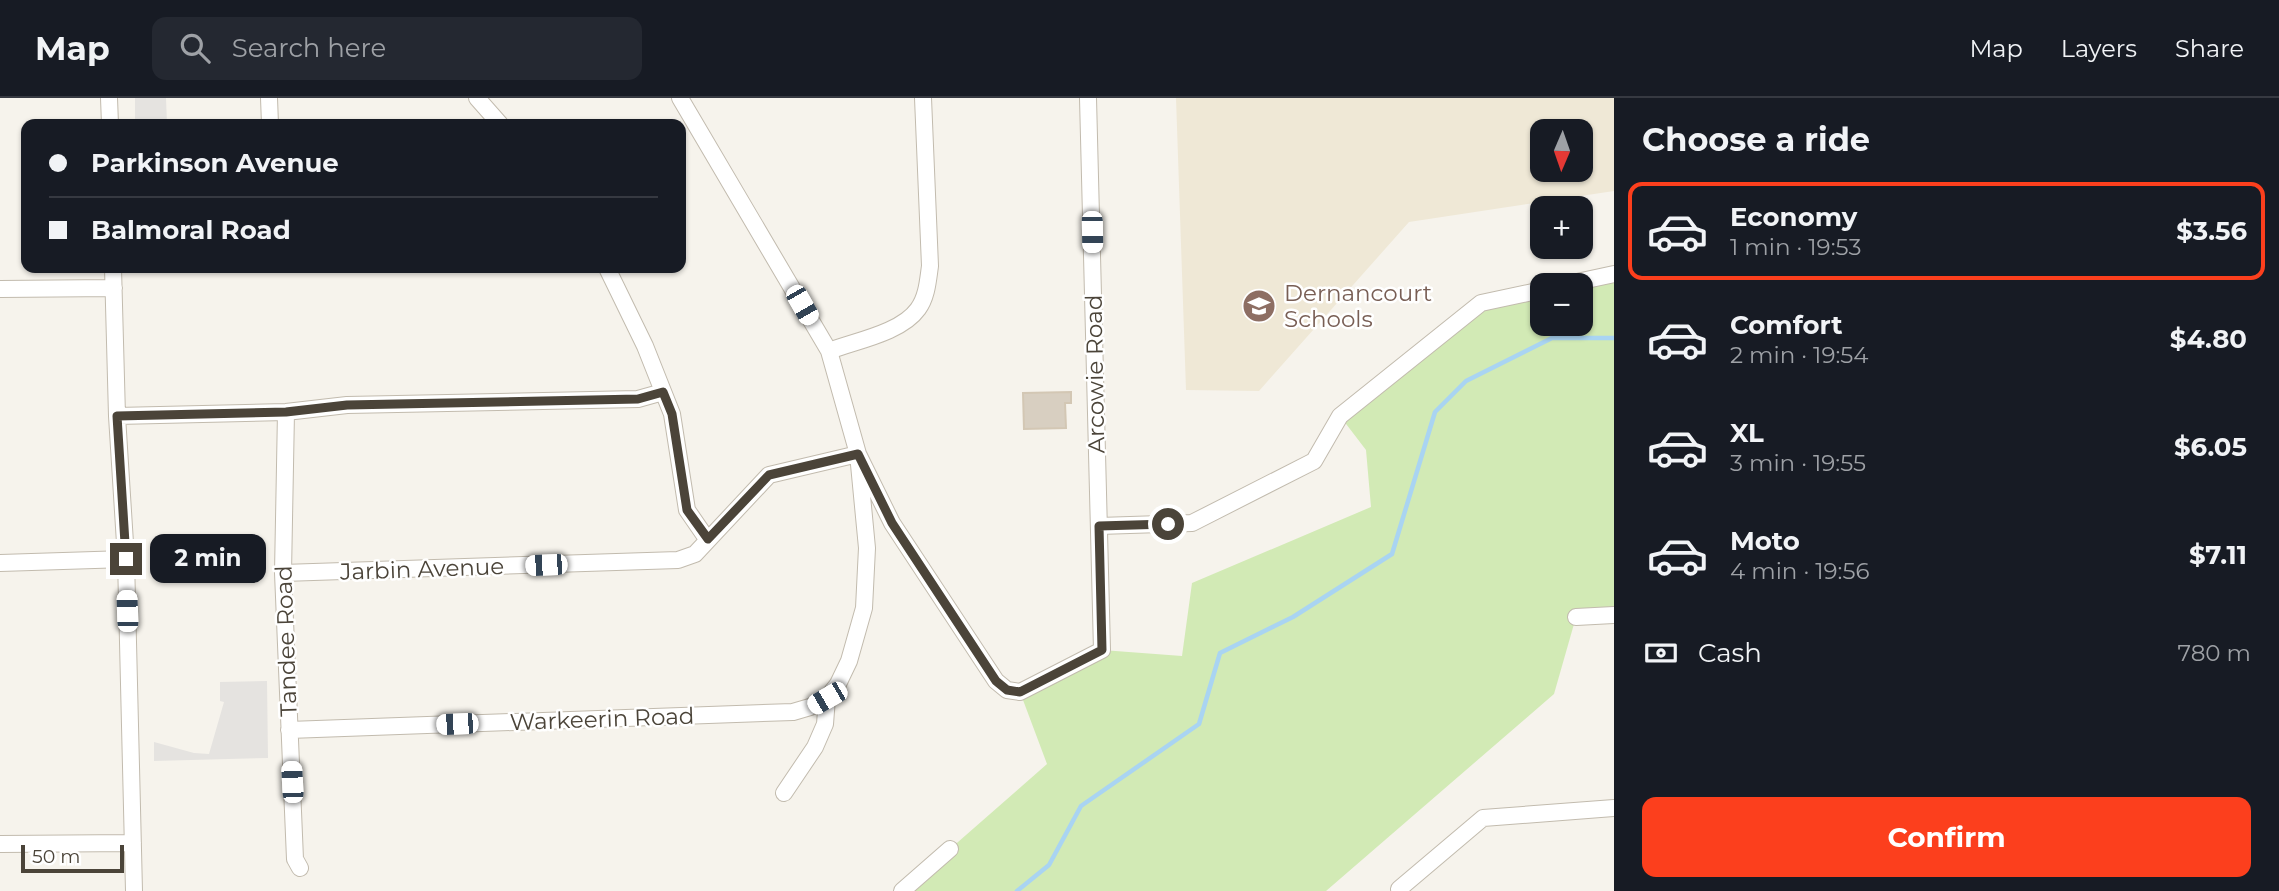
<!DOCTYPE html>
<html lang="en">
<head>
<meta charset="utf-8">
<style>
  :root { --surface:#171b24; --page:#242831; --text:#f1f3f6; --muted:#9ea1a6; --line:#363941; --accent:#fc3f1d }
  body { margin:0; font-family:Montserrat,sans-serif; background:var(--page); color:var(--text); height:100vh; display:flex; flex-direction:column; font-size:26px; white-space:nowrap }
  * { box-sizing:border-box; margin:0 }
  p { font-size:23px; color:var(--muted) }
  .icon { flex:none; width:38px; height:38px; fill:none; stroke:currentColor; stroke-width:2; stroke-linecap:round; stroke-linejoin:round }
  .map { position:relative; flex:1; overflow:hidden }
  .panel { display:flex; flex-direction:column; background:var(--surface); width:665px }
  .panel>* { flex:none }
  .top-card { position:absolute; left:21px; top:21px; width:665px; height:154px; border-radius:14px; box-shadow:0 2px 5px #0004; display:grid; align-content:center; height:154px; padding:0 28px; background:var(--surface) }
  .needle { width:46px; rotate:182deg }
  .fabs { position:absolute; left:1530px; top:21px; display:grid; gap:14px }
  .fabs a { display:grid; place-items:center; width:63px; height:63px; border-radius:14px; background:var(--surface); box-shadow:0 2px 5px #0004; font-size:35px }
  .scale { position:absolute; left:21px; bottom:18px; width:103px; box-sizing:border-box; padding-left:7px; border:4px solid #4b4439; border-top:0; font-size:19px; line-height:24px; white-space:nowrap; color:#4b4439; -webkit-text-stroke:5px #fff; paint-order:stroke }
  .end { position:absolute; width:32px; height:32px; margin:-16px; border:9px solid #4b4439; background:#fff; box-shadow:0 0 0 4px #fff }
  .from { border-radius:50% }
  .bubble { position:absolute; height:49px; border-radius:14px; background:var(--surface); box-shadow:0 2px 5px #0004; font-size:23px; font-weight:700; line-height:49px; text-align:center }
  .car { position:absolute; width:21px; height:42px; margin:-21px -10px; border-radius:9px; box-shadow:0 0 5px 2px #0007; background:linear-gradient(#fff 24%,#345 0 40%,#fff 0 76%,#345 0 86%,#fff 0) }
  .top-card b { display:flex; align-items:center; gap:24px; height:66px; font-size:26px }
  .top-card b+b { border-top:2px solid var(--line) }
  .top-card i { width:18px; height:18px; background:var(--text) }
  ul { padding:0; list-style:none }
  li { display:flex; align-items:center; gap:21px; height:98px; margin:0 14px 10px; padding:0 14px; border:4px solid transparent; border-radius:14px }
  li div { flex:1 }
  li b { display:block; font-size:26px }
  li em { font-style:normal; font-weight:700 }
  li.active { border-color:var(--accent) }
  li>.icon { width:63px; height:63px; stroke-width:1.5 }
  h2 { padding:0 28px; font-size:32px; line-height:84px }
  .pay { display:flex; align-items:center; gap:18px; height:77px; padding:0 28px; font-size:26px }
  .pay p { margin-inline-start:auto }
  .action { display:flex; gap:14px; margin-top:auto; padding:14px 28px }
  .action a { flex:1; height:80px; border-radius:14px; background:var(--accent); color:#fff; font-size:28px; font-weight:700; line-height:80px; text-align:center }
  header { display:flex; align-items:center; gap:42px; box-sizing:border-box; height:98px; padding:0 35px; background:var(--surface); border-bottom:2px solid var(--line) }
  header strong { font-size:33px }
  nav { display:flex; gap:38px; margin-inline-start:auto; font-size:24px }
  .search { width:490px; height:63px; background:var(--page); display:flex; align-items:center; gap:18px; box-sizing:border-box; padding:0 24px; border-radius:14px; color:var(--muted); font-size:26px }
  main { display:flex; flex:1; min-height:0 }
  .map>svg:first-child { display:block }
</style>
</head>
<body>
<header>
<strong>Map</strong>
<div class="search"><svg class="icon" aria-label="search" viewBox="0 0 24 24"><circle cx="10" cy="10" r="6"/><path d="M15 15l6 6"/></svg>Search here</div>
<nav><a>Map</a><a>Layers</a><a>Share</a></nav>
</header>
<main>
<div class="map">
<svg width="1614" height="793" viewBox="0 0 1614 793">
  <rect width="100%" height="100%" fill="#f6f3ec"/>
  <!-- education -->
  <path fill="#efe8d6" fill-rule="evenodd" d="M 1176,0 L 1614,0 L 1614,93 L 1409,124 L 1259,293 L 1186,292 ZM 1542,33 L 1580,33 L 1580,72 L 1542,72 Z"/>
  <!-- green -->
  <path fill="#d2eab5" d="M 1614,176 L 1614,517 L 1576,519 L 1554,596 L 1326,793 L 902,793 L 1047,666 L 1020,594 L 1102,552 L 1182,558 L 1192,485 L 1371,409 L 1366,352 L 1340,318 L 1481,205 L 1542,192 L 1542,226 L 1580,226 L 1580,187 Z"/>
  <!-- parking -->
  <path fill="#e5e3e0" d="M 135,0 L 166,0 L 167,26 L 135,26 Z
    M 267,583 L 268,660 L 154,663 L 154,644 L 194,655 L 209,656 L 224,604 L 220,603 L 220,584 Z"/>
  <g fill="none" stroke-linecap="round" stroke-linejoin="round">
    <!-- stream -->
    <path stroke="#a9d4f2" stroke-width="4.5" d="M 1017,793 L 1049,767 L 1081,708 L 1199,626 L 1220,555 L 1293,519 L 1392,456 L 1435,314 L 1466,283 L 1552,240 L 1614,240"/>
  </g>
  <!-- building -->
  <path fill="#d8cfc1" stroke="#d3c7b4" stroke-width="2" d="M 1071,294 L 1071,305 L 1065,305 L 1066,330 L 1024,331 L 1023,295 Z"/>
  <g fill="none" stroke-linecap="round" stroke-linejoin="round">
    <defs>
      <path id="minor" d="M 109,0 L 110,26
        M 269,0 L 270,26
        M 477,0 L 500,26
        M 680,0 L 829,253 L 858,356 L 867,450 L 864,510 L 849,563 L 838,586 L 827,600 L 825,626 L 815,649 L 784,695
        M 113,170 L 117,318 L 126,461 L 134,793
        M 607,170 L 645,248 L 672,316 L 687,412 L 707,441
        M 1563,187 L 1614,176
        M 0,191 L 114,190
        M 829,253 C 855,243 901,235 918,211 C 927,199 928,182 930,168 L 923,0
        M 286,314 L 283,475 L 295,761 L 300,770
        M 117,318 L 286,314 L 347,307 L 638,301 L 663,294
        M 858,356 L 892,425 L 996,583 L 1007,592 L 1020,594 L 1102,552 L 1088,0
        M 1099,428 L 1192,425 L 1314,363 L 1340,318 L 1481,205 L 1542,192
        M 0,465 L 126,461
        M 283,475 L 678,462 L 695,456 L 769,377 L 858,356
        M 1576,519 L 1614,517
        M 289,632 L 793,614 L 810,609 L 827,600
        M 0,746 L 133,745
        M 1399,791 L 1483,720 L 1614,710
        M 902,793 L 950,751"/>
    </defs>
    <!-- minor casing -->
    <use href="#minor" stroke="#c2bbae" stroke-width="18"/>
    <!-- minor -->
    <use href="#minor" stroke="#fff" stroke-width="16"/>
  </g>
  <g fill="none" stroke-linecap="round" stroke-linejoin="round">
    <!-- route -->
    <path stroke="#4b4439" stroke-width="9" d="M 126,461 L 117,318 L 286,314 L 347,307 L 638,301 L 663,294 L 672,316 L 687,412 L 708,441 L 769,377 L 858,356 L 892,425 L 996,583 L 1007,592 L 1020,594 L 1102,552 L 1099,428 L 1168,426"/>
  </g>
  <!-- icons -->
  <defs>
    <symbol id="school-disc" viewBox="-11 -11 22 22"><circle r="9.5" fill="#8d6e63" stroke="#fff"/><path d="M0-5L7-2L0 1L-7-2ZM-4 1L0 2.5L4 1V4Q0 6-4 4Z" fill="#fff"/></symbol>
  </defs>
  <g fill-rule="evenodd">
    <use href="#school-disc" x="1240" y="189" width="38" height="38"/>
  </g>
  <g text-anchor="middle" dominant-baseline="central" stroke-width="5" stroke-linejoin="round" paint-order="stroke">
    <!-- education labels -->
    <g font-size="23" fill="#785e54" stroke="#fff" text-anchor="start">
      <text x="1284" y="195">Dernancourt<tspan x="1284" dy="26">Schools</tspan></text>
    </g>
    <!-- street labels -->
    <g font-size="23" fill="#4b4439" stroke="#fff">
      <text transform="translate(1095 276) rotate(-91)">Arcowie Road</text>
      <text transform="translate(422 471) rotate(-2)">Jarbin Avenue</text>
      <text transform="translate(286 543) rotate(-92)">Tandee Road</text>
      <text transform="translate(602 621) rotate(-2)">Warkeerin Road</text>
    </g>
  </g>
</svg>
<div class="fabs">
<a><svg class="needle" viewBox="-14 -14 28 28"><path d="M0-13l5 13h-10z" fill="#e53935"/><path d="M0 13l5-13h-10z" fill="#9ea1a6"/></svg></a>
<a>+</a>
<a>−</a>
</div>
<div class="scale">50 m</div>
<i class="end from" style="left:1168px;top:426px"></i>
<i class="end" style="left:126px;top:461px"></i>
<div class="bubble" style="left:150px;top:436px;width:116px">2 min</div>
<i class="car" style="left:1092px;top:134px;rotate:179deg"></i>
<i class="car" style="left:802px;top:207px;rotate:150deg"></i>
<i class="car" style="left:546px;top:467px;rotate:268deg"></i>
<i class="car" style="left:127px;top:513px;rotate:358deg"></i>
<i class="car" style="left:827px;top:600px;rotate:240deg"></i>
<i class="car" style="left:457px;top:626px;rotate:268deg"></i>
<i class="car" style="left:292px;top:684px;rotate:357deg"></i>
<div class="top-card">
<b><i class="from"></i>Parkinson Avenue</b>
<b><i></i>Balmoral Road</b>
</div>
</div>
<section class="panel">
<h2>Choose a ride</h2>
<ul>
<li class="active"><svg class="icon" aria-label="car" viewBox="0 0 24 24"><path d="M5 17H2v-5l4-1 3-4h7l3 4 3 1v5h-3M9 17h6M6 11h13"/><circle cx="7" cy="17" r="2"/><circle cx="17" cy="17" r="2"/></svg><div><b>Economy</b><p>1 min · 19:53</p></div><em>$3.56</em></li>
<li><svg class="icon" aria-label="car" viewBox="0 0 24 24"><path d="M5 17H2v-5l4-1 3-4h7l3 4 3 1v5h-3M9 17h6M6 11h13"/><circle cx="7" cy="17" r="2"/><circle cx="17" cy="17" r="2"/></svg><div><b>Comfort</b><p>2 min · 19:54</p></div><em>$4.80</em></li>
<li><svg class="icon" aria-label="car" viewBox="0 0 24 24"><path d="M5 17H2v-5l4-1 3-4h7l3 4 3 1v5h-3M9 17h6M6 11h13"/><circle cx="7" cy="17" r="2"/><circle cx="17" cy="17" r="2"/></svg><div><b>XL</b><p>3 min · 19:55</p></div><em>$6.05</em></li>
<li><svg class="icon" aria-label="car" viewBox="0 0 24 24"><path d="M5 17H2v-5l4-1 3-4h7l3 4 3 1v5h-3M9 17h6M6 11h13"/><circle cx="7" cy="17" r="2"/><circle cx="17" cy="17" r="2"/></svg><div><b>Moto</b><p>4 min · 19:56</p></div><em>$7.11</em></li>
</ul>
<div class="pay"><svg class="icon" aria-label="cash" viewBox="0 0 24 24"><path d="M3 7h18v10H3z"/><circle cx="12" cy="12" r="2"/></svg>Cash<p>780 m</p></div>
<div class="action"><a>Confirm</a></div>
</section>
</main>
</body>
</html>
